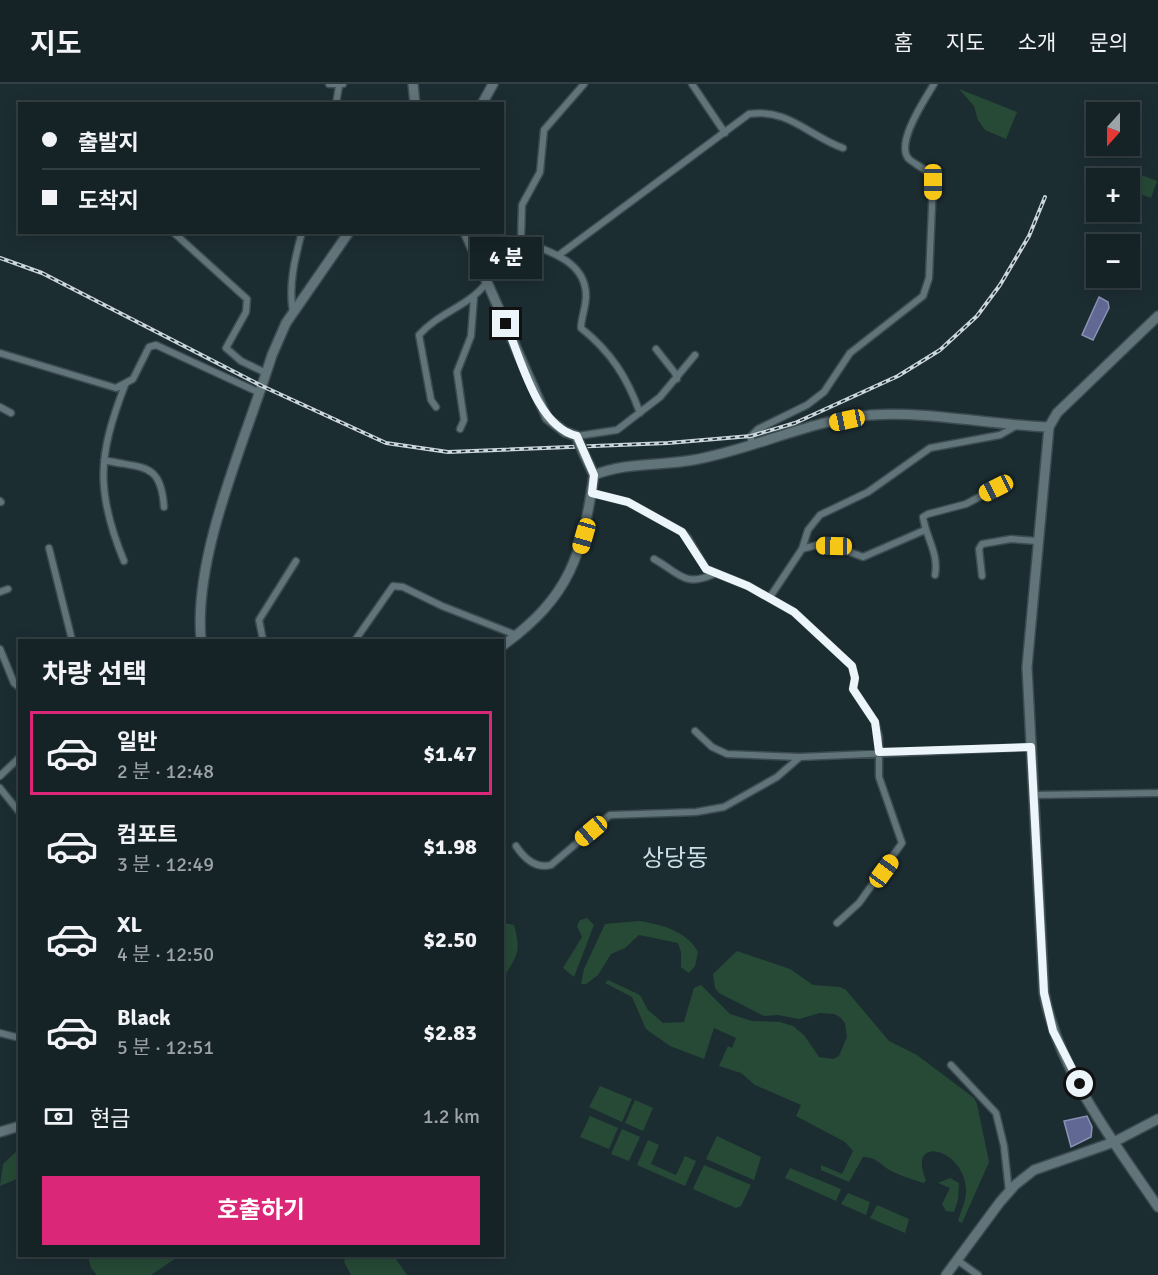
<!DOCTYPE html>
<html lang="ko">
<head>
<meta charset="utf-8">
<style>
  :root { --surface:#152226; --page:#1e2a2e; --text:#f1f3f6; --muted:#9da4a7; --line:#343f43; --accent:#db2777 }
  body { margin:0; font-family:Signika,"Noto Sans KR",sans-serif; background:var(--page); color:var(--text); height:100vh; display:flex; flex-direction:column; font-size:22px; white-space:nowrap }
  * { box-sizing:border-box; margin:0 }
  p { font-size:20px; color:var(--muted) }
  .icon { flex:none; width:33px; height:33px; fill:none; stroke:currentColor; stroke-width:2; stroke-linecap:round; stroke-linejoin:round }
  .map { position:relative; flex:1; overflow:hidden }
  .panel { position:absolute; left:18px; top:555px; width:486px; height:618px; display:flex; flex-direction:column; background:var(--surface); border-radius:0px; box-shadow:0 3px 15px #0003,0 0 0 2px var(--line) }
  .panel>* { flex:none }
  .guide { position:absolute; left:18px; top:18px; width:486px; height:132px; border-radius:0px; box-shadow:0 3px 15px #0003,0 0 0 2px var(--line); display:grid; align-content:center; height:132px; padding:0 24px; background:var(--surface) }
  .needle { width:39px; rotate:201deg }
  .fabs { position:absolute; left:1086px; top:18px; display:grid; gap:12px }
  .fabs a { display:grid; place-items:center; width:54px; height:54px; border-radius:0px; background:var(--surface); box-shadow:0 3px 15px #0003,0 0 0 2px var(--line); font-size:30px }
  .end { position:absolute; width:27px; height:27px; margin:-14px; border:8px solid #ecf6fa; background:#111; box-shadow:0 0 0 3px #111 }
  .from { border-radius:50% }
  .bubble { position:absolute; height:42px; border-radius:0px; background:var(--surface); box-shadow:0 3px 15px #0003,0 0 0 2px var(--line); font-size:20px; font-weight:700; line-height:42px; text-align:center }
  .car { position:absolute; width:18px; height:36px; margin:-18px -9px; border-radius:8px; box-shadow:0 0 4px 2px #0007; background:linear-gradient(#f5c518 24%,#345 0 40%,#f5c518 0 76%,#345 0 86%,#f5c518 0) }
  .guide b { display:flex; align-items:center; gap:21px; height:57px; font-size:22px }
  .guide b+b { border-top:2px solid var(--line) }
  .guide i { width:15px; height:15px; background:var(--text) }
  ul { padding:0; list-style:none }
  li { display:flex; align-items:center; gap:18px; height:84px; margin:0 12px 9px; padding:0 12px; border:3px solid transparent; border-radius:0px }
  li div { flex:1 }
  li b { display:block; font-size:22px }
  li em { font-style:normal; font-weight:700 }
  li.active { border-color:var(--accent) }
  li>.icon { width:54px; height:54px; stroke-width:1.5 }
  h2 { padding:0 24px; font-size:27px; line-height:72px }
  .pay { display:flex; align-items:center; gap:15px; height:66px; padding:0 24px; font-size:22px }
  .pay p { margin-inline-start:auto }
  .button { display:flex; gap:12px; margin-top:auto; padding:12px 24px }
  .button a { flex:1; height:69px; border-radius:0px; background:var(--accent); color:#fff; font-size:24px; font-weight:700; line-height:69px; text-align:center }
  header { display:flex; align-items:center; gap:36px; box-sizing:border-box; height:84px; padding:0 30px; background:var(--surface); border-bottom:2px solid var(--line) }
  header strong { font-size:28px }
  nav { display:flex; gap:33px; margin-inline-start:auto; font-size:21px }
  .map>svg:first-child { display:block }
</style>
</head>
<body>
<header>
<strong>지도</strong>
<nav><a>홈</a><a>지도</a><a>소개</a><a>문의</a></nav>
</header>
<div class="map">
<svg width="1158" height="1191" viewBox="0 0 1158 1191">
  <rect width="100%" height="100%" fill="#1c2d32"/>
  <!-- green -->
  <path fill="#264a36" d="M 959,5 L 1017,28 L 1006,55 L 985,46 L 978,36 L 974,22 Z
    M 1126,85 L 1157,97 L 1151,114 L 1130,106 L 1130,94 L 1122,94 Z
    M 587,834 L 594,841 L 574,893 L 563,884 L 582,853 L 577,842 L 580,836 Z
    M 639,837 C 660,840 687,847 698,868 L 695,882 L 689,889 L 681,883 L 681,868 L 678,859 L 639,851 L 625,864 L 611,870 L 598,891 L 586,900 L 581,900 L 584,885 L 605,840 Z
    M 503,839 L 514,841 C 522,871 516,870 503,896 Z
    M 737,867 L 790,885 L 813,901 L 840,903 L 846,906 L 889,957 L 917,971 L 974,1014 L 977,1020 L 989,1078 L 962,1139 L 958,1137 C 961,1127 967,1115 966,1105 C 964,1064 906,1050 926,1096 L 924,1099 C 919,1098 893,1089 888,1085 C 879,1079 875,1073 863,1073 L 849,1098 L 821,1086 L 821,1081 L 842,1090 L 853,1067 L 845,1058 L 796,1032 L 801,1021 L 755,1001 L 741,989 L 719,982 L 728,962 L 732,964 L 736,954 L 714,944 L 704,975 L 670,962 L 646,945 L 632,913 L 605,899 L 608,896 L 640,911 L 648,926 L 663,939 L 684,938 L 694,904 L 701,901 L 730,930 L 752,937 L 780,938 L 793,942 L 804,951 L 819,973 L 833,975 L 839,972 L 847,953 L 845,939 L 840,933 L 834,930 L 820,929 L 799,935 L 778,931 L 764,932 L 719,909 L 715,904 L 713,890 Z
    M 600,1002 L 632,1015 L 622,1038 L 589,1023 Z
    M 635,1016 L 653,1024 L 643,1047 L 625,1039 Z
    M 590,1032 L 618,1044 L 609,1065 L 580,1053 Z
    M 622,1045 L 640,1053 L 629,1077 L 611,1070 Z
    M 717,1052 L 761,1073 L 754,1096 L 706,1075 Z
    M 648,1056 L 659,1061 L 651,1080 L 676,1091 L 685,1072 L 696,1077 L 685,1102 L 637,1081 Z
    M 19,1065 L 19,1094 L 0,1102 L 3,1080 Z
    M 704,1081 L 751,1101 L 741,1122 L 736,1124 L 693,1105 Z
    M 790,1084 L 841,1105 L 836,1117 L 785,1094 Z
    M 950,1094 L 959,1099 L 958,1116 L 954,1128 L 946,1127 L 942,1120 L 950,1104 L 938,1099 Z
    M 848,1109 L 870,1118 L 866,1131 L 841,1120 Z
    M 877,1121 L 909,1135 L 905,1149 L 870,1134 Z
    M 88,1172 L 179,1172 L 151,1191 L 97,1191 L 91,1184 Z
    M 346,1172 L 394,1172 L 407,1191 L 351,1191 L 344,1178 Z"/>
  <!-- water -->
  <path fill="#616894" stroke="#8b93b3" stroke-width="1.5" d="M 1099,213 L 1108,218 L 1109,224 L 1093,256 L 1082,251 Z
    M 1087,1032 L 1092,1043 L 1091,1053 L 1071,1063 L 1064,1037 Z"/>
  <g fill="none" stroke-linecap="round" stroke-linejoin="round">
    <defs>
      <path id="street" d="M 329,0 L 343,0
        M 692,0 L 725,49
        M 336,20 L 339,2
        M 173,148 L 247,215 L 246,228 L 226,264 L 241,277 L 266,289
        M 520,156 C 547,167 586,176 586,212 C 586,223 581,234 581,244 C 611,268 627,293 640,329
        M 559,171 L 749,30 C 788,24 809,52 843,64
        M 482,185 L 494,179 L 516,163 L 521,154 L 522,121 L 540,88 L 544,46 L 584,0
        M 293,228 C 288,203 295,173 302,148
        M 656,265 L 675,289 L 677,295
        M 0,269 L 116,304 L 133,295 L 149,263 L 156,261 L 260,309
        M 0,323 L 11,329
        M 436,323 L 431,316 L 419,251 C 439,228 470,222 487,198
        M 460,345 L 464,336 L 457,288 L 471,252 L 474,213
        M 577,352 L 617,346 L 660,313 L 695,271
        M 751,360 L 751,352 L 758,345 L 807,321 L 824,308 L 850,269 L 923,212 L 929,194 L 933,98 C 930,86 919,83 910,76 C 893,62 925,15 934,0
        M 104,376 C 142,385 161,377 164,423
        M 592,409 L 628,418 L 682,448 L 688,454 L 706,485 L 748,502 L 794,528 L 852,582 L 855,594 L 853,605 L 875,638 L 879,653 L 879,693 L 902,759 L 859,819 L 837,839
        M 0,417 L 1,418
        M 49,464 L 72,556
        M 802,465 L 817,461 L 834,462 L 863,473 L 925,446
        M 654,475 C 678,488 684,504 714,490
        M 124,477 C 95,407 98,371 125,301
        M 935,491 C 939,469 926,454 923,433 L 928,430 L 966,420 L 996,404
        M 982,492 L 979,465 L 982,460 L 1011,455 L 1037,457
        M 0,508 L 8,505
        M 770,513 L 802,465 L 808,446 L 820,431 L 868,408 L 930,364 L 1000,351 L 1016,342
        M 356,555 L 393,502 L 403,503 L 442,522 L 516,551
        M 263,556 L 259,536 L 296,477
        M 0,565 L 14,599 L 20,604
        M 695,647 L 712,663 L 727,670 L 799,673
        M 0,692 L 20,673
        M 0,704 L 20,729
        M 1034,711 L 1158,709
        M 516,762 C 524,774 536,785 551,781 L 610,731 L 696,728 L 724,723 L 777,693 L 800,673 L 1031,663
        M 0,949 L 20,954
        M 951,981 L 996,1029 L 1004,1062 L 1009,1108
        M 957,1176 L 978,1191"/>
      <path id="secondary" d="M 413,0 L 415,20
        M 482,20 L 493,0
        M 465,148 L 547,334 L 565,348 L 577,352 L 578,356
        M 1158,232 L 1057,329 L 1049,343 L 1027,583 L 1044,909 C 1059,988 1114,1058 1158,1123
        M 584,370 L 594,391
        M 201,556 C 193,470 246,355 272,271 L 286,239 L 349,148
        M 502,562 C 571,512 582,471 594,391 C 626,378 660,382 693,376 C 752,366 812,335 871,331 C 930,327 990,341 1049,343
        M 0,1048 L 20,1042
        M 946,1191 L 1000,1118 L 1015,1101 L 1034,1086 L 1114,1058 L 1158,1035"/>
    </defs>
    <!-- street casing -->
    <use href="#street" stroke="#3c4b4f" stroke-width="9"/>
    <!-- secondary casing -->
    <use href="#secondary" stroke="#3c4b4f" stroke-width="12"/>
    <!-- street -->
    <use href="#street" stroke="#617479" stroke-width="6"/>
    <!-- secondary -->
    <use href="#secondary" stroke="#617479" stroke-width="9"/>
    <defs>
      <path id="rail" d="M 0,174 L 42,189 L 262,302 L 386,359 L 448,368 L 668,359 L 751,352 L 795,339 L 898,292 L 940,266 L 977,232 L 1000,201 L 1029,152 L 1045,113"/>
    </defs>
    <!-- rail casing -->
    <use href="#rail" stroke="#cbd6db" stroke-width="4"/>
    <!-- rail -->
    <use href="#rail" stroke="#1c2d32" stroke-width="1.5" stroke-dasharray="4.5" stroke-linecap="butt"/>
    <defs>
      <path id="secondary-bridge" d="M 578,356 L 584,370"/>
    </defs>
    <!-- secondary-bridge casing -->
    <use href="#secondary-bridge" stroke="#3c4b4f" stroke-width="12" stroke-linecap="butt"/>
    <!-- secondary-bridge -->
    <use href="#secondary-bridge" stroke="#617479" stroke-width="9"/>
  </g>
  <g fill="none" stroke-linecap="round" stroke-linejoin="round">
    <!-- route -->
    <path stroke="#ecf6fa" stroke-width="8" d="M 506,240 C 521,275 537,343 577,352 L 594,391 L 592,409 L 628,418 L 682,448 L 706,485 L 748,502 L 794,528 L 852,582 L 855,594 L 853,605 L 875,638 L 879,668 L 1031,663 L 1044,909 L 1053,947 L 1080,1000"/>
  </g>
  <g text-anchor="middle" dominant-baseline="central" stroke-width="6" stroke-linejoin="round" paint-order="stroke">
    <!-- quarter labels -->
    <g font-size="24" fill="#cadfe6" stroke="#1c2d32">
      <text x="675" y="774">상당동</text>
    </g>
  </g>
</svg>
<div class="fabs">
<a><svg class="needle" viewBox="-14 -14 28 28"><path d="M0-13l5 13h-10z" fill="#e53935"/><path d="M0 13l5-13h-10z" fill="#9da4a7"/></svg></a>
<a>+</a>
<a>−</a>
</div>
<i class="end from" style="left:1080px;top:1000px"></i>
<i class="end" style="left:506px;top:240px"></i>
<div class="bubble" style="left:470px;top:153px;width:72px">4 분</div>
<i class="car" style="left:933px;top:98px;rotate:180deg"></i>
<i class="car" style="left:847px;top:336px;rotate:258deg"></i>
<i class="car" style="left:996px;top:404px;rotate:243deg"></i>
<i class="car" style="left:584px;top:452px;rotate:196deg"></i>
<i class="car" style="left:834px;top:462px;rotate:271deg"></i>
<i class="car" style="left:591px;top:747px;rotate:230deg"></i>
<i class="car" style="left:884px;top:787px;rotate:36deg"></i>
<div class="guide">
<b><i class="from"></i>출발지</b>
<b><i></i>도착지</b>
</div>
<section class="panel">
<h2>차량 선택</h2>
<ul>
<li class="active"><svg class="icon" aria-label="car" viewBox="0 0 24 24"><path d="M5 17H2v-5l4-1 3-4h7l3 4 3 1v5h-3M9 17h6M6 11h13"/><circle cx="7" cy="17" r="2"/><circle cx="17" cy="17" r="2"/></svg><div><b>일반</b><p>2 분 · 12:48</p></div><em>$1.47</em></li>
<li><svg class="icon" aria-label="car" viewBox="0 0 24 24"><path d="M5 17H2v-5l4-1 3-4h7l3 4 3 1v5h-3M9 17h6M6 11h13"/><circle cx="7" cy="17" r="2"/><circle cx="17" cy="17" r="2"/></svg><div><b>컴포트</b><p>3 분 · 12:49</p></div><em>$1.98</em></li>
<li><svg class="icon" aria-label="car" viewBox="0 0 24 24"><path d="M5 17H2v-5l4-1 3-4h7l3 4 3 1v5h-3M9 17h6M6 11h13"/><circle cx="7" cy="17" r="2"/><circle cx="17" cy="17" r="2"/></svg><div><b>XL</b><p>4 분 · 12:50</p></div><em>$2.50</em></li>
<li><svg class="icon" aria-label="car" viewBox="0 0 24 24"><path d="M5 17H2v-5l4-1 3-4h7l3 4 3 1v5h-3M9 17h6M6 11h13"/><circle cx="7" cy="17" r="2"/><circle cx="17" cy="17" r="2"/></svg><div><b>Black</b><p>5 분 · 12:51</p></div><em>$2.83</em></li>
</ul>
<div class="pay"><svg class="icon" aria-label="cash" viewBox="0 0 24 24"><path d="M3 7h18v10H3z"/><circle cx="12" cy="12" r="2"/></svg>현금<p>1.2 km</p></div>
<div class="button"><a>호출하기</a></div>
</section>
</div>
</body>
</html>
